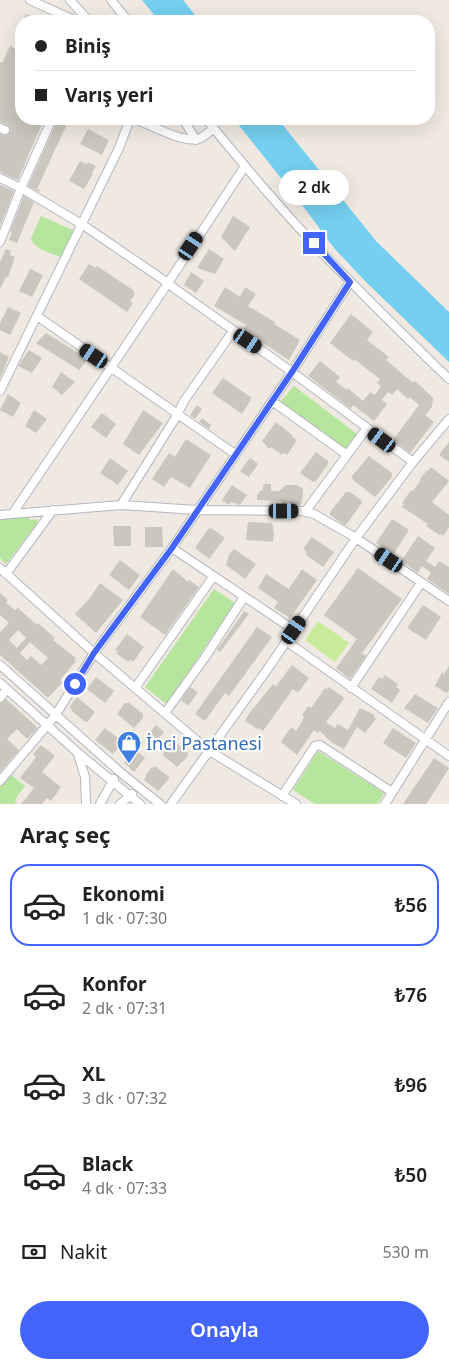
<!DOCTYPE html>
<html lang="tr">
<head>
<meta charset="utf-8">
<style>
  :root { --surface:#fff; --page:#f6f6f6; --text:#222; --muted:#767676; --line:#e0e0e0; --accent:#4264fb }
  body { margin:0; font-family:"Noto Sans",sans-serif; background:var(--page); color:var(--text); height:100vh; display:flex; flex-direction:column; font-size:19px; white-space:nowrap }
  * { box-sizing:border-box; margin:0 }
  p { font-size:16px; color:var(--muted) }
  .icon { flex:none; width:28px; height:28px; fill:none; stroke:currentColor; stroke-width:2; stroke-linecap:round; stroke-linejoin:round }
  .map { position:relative; height:804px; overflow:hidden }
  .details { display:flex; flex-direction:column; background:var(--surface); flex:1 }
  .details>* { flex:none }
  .top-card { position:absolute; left:15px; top:15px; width:420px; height:110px; border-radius:20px; box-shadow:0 5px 20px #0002; display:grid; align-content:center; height:110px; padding:0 20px; background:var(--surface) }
  .end { position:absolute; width:22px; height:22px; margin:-11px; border:6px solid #4264fb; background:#fff; box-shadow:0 0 0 2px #fff }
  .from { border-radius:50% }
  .bubble { position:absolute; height:35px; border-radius:18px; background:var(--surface); box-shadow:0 5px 20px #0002; font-size:16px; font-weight:600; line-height:35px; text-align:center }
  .car { position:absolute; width:15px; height:30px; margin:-15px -8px; border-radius:6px; box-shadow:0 0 4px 1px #0007; background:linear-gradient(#222 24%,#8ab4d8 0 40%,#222 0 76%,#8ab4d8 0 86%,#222 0) }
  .top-card b { display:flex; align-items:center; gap:18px; height:48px; font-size:19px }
  .top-card b+b { border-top:1px solid var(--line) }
  .top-card i { width:12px; height:12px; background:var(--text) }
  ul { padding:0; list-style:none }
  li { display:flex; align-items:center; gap:15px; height:82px; margin:0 10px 8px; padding:0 10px; border:2px solid transparent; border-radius:20px }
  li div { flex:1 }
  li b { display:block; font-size:19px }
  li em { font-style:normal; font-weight:600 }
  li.on { border-color:var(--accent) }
  li>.icon { width:45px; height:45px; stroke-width:1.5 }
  h2 { padding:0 20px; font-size:22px; line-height:60px }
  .pay { display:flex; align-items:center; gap:12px; height:55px; padding:0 20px; font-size:19px }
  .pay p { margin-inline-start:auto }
  .action { display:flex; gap:10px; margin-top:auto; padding:10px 20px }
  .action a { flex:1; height:58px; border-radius:30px; background:var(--accent); color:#fff; font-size:20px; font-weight:600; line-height:58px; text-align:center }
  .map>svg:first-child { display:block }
</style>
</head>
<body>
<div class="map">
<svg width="449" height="804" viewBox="0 0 449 804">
  <rect width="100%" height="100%" fill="#efe9e1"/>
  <!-- green -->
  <path fill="#b6e59e" d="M 41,216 L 75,231 L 63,258 C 52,253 34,250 31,238 Z
    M 294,386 L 357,434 L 346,451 L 280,402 Z
    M 29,515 L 30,520 L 38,519 L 36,525 L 6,564 L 0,558 L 0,518 Z
    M 214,589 L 235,603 L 168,702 L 165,703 L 145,687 Z
    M 318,751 L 384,793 L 378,804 L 315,804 L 293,790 Z
    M 10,774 L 25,786 L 17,796 L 15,804 L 0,804 L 0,783 Z"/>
  <!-- pitch -->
  <path fill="#c9ec9a" d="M 318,621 L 349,643 L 335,662 L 305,640 Z"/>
  <!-- water -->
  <path fill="#75cff0" d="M 142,0 L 183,0 L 200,21 L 159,21 Z
    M 234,119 L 278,119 L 376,241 L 449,312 L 449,362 L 366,282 L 334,248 L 300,202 Z"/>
  <!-- building -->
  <path fill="#cbc7bf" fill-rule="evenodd" d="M 26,14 L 42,21 L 23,21 Z
    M 10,46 L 21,52 L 21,74 L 15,88 L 21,90 L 21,119 L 44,119 L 18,180 L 0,172 L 0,134 L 6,135 L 11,130 L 8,125 L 0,122 L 0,62 L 2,63 Z
    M 58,119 L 67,124 L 37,189 L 40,190 L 39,192 L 28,186 Z
    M 88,129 L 109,140 L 102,155 L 80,144 Z
    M 80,161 L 87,164 L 88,162 L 96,166 L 92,173 L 93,174 L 84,189 L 69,181 Z
    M 0,185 L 14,191 L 0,226 Z
    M 24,196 L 34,202 L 17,243 L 9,240 L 12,232 L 10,231 Z
    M 233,216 L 250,227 L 235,251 L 221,237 Z
    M 6,249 L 11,251 L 10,255 L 15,257 L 8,277 L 6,277 L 0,289 L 0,262 Z
    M 209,249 L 224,259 L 215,274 L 197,268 Z
    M 89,264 L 96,268 L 97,266 L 133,290 L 135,294 L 130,301 L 133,303 L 127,312 L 79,279 Z
    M 30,269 L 43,275 L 32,297 L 19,291 Z
    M 191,272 L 204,281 L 196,293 L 184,285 Z
    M 225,287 L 240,297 L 245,287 L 256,294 L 248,306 L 275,322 L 274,324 L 300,340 L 289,360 L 243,330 L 246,325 L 214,306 Z
    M 8,307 L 21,313 L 10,335 L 0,330 L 0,323 Z
    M 351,314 L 373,332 L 367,340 L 389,357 L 386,360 L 412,382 L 415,381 L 433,398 L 432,407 L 425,415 L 434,422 L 410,453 L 393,440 L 419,405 L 410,397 L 408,399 L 397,389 L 392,395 L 388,392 L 382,400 L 387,404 L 374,421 L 353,405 L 351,409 L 308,376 L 320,361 L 340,377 L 336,382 L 347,390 L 348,388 L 363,401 L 370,392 L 375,395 L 381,386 L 377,383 L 380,379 L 354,359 L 353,361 L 330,343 Z
    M 46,333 L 88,359 L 79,370 L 36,343 Z
    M 29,350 L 42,358 L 32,373 L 18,366 Z
    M 0,352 L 9,357 L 0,378 Z
    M 61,372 L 75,382 L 62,395 L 52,387 Z
    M 223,378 L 252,398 L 242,414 L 212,393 Z
    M 8,394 L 21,403 L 13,417 L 0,410 Z
    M 197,405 L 202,409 L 195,419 L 190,415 Z
    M 34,410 L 47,419 L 36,433 L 25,426 Z
    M 143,410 L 163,423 L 139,455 L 123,444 Z
    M 102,413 L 116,424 L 106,438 L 91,427 Z
    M 202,418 L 211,425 L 209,429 L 199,422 Z
    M 276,422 L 293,436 L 292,437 L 297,440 L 287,455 L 284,453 L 282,455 L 271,447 L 269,449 L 262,441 Z
    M 186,439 L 211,455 L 190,488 L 171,477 L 164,487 L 152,479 L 169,453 L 175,457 Z
    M 449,442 L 449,462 L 439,455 Z
    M 316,452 L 328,461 L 328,464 L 316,481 L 313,482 L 300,473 Z
    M 369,456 L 392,473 L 392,477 L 375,497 L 353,480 L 352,476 Z
    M 110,458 L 128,471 L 118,485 L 100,473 Z
    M 250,458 L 258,464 L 249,477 L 240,471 Z
    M 431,467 L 449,481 L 432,502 L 449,515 L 449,527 L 443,536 L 441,534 L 439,535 L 426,526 L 428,524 L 402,507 L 404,504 L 402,503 L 411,490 L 413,491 L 421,480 L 420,479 L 427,470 L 428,471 Z
    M 264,484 L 271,484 L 271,491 L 279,491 L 286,485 L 297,485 L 303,489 L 302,502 L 300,505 L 285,505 L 280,501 L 257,500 L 257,494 L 259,494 L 259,491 L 262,491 Z
    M 232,485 L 247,495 L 240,505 L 231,502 L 229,505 L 222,500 Z
    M 346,492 L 350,492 L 361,500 L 362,503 L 346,525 L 344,525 L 330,515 L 330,512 Z
    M 392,519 L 409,530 L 393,555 L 376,543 Z
    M 248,522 L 272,523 L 274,533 L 273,542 L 246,540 Z
    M 113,526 L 131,526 L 131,546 L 114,546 Z
    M 145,527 L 162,527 L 163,547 L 145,547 Z
    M 211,528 L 225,538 L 209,559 L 195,548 L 208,529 Z
    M 418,536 L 435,548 L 426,561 L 435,567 L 439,561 L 449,567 L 449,594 L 427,579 L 431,573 L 422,566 L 418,573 L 401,561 Z
    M 312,537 L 334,552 L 323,567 L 305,554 L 307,552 L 303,549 Z
    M 234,549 L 256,564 L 245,579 L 226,565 L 229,555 Z
    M 120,560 L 140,575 L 129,590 L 109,575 Z
    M 358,568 L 402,599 L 362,653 L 366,656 L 350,679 L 336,668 L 357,639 L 324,615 Z
    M 173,569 L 188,582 L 189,580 L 199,587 L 165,635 L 140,617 Z
    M 302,569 L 317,580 L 290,618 L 274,608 L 278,602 L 258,588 L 266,574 L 289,589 Z
    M 100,583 L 123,600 L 96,633 L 75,614 L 89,599 Z
    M 0,593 L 8,600 L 6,603 L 15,610 L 18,608 L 37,625 L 38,623 L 55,638 L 53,640 L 76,658 L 74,660 L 76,661 L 60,680 L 63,682 L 48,698 L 0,655 L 0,632 L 9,623 L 0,615 ZM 18,630 L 26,638 L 17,648 L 9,640 ZM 30,642 L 48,658 L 41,665 L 31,656 L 27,660 L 20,653 Z
    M 423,605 L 441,617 L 426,640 L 407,628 Z
    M 244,611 L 249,614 L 220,652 L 217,650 Z
    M 257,627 L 272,637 L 229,696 L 225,693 L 205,721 L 195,714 Z
    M 127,634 L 144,647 L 133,662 L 130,660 L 128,662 L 116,653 L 118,651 L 115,650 Z
    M 292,665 L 309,678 L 298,693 L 293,689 L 263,731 L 258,728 L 257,729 L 245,721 L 248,715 L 273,684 L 276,686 Z
    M 449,666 L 449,691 L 446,693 L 435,686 L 442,672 L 444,674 Z
    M 385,675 L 398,684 L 396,687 L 400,690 L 392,703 L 371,689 L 379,677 L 382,679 Z
    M 96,677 L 114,691 L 105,703 L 87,689 Z
    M 190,687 L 198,692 L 188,706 L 181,700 Z
    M 329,687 L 343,697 L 344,699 L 326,722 L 335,728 L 338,724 L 348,730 L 360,708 L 373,714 L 376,719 L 365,733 L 357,727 L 344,749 L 331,742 L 320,731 L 318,733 L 314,730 L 297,755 L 281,742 L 291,727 L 296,731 L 302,722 L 304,717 L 302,715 L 308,706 L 311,708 L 325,688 L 327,689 Z
    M 415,694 L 438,708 L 428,723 L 404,708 Z
    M 77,697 L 95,712 L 87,722 L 84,721 L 72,711 L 70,706 Z
    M 6,699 L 38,728 L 27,739 L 17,729 L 7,739 L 19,750 L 0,772 L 0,704 Z
    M 125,703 L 129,703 L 143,714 L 143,718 L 134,728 L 117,714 Z
    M 156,725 L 164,732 L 153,745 L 145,738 Z
    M 105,728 L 123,742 L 113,754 L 95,740 Z
    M 393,728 L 416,743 L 406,758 L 383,743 Z
    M 174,741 L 188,753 L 187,757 L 177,767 L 163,755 L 165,749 Z
    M 41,745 L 55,756 L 42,772 L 61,787 L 51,801 L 47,798 L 42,804 L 21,804 L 34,788 L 20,778 L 36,757 L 33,754 Z
    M 136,750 L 145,758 L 134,772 L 124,763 Z
    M 434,758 L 449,768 L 436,789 L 426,804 L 403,804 Z
    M 155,766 L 169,777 L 169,779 L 158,791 L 144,780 L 146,777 L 145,776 L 152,767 L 153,768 Z"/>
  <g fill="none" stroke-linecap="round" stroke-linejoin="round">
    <defs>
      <path id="minor" d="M 30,0 L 76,21
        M 70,0 L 89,21
        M 111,0 L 128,21
        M 135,119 C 150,125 183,143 198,139 C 204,137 209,132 214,128
        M 183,119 L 196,140
        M 206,119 C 252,175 299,231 351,282 C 383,315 416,347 449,379
        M 0,128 L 5,130
        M 245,166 L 168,283 L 171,286 L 292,372 L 413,462
        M 0,178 L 21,188 L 83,225 L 168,283 L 13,513
        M 0,242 L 21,188 L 52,119
        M 37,316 L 235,454
        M 0,391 L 119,148 L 130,119
        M 272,401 L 347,455
        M 121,505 L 176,417 L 184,401 L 233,331
        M 305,512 L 367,428
        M 0,515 L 121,505 L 197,510 L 302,511 L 314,514 L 356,538 L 449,601
        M 172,548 L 294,630
        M 0,568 L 94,653 L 208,750 L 296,804
        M 6,574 L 53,510
        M 286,641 L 449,756
        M 0,665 L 120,772 L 160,804
        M 0,683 L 77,752 L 140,804
        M 135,688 L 213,577
        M 351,688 L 421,583
        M 0,698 L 7,689
        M 165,713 L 206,656 L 244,597
        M 78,754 L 85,777 L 86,804
        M 0,781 L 55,716 L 94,653 L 172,548 L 292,372 L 350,282
        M 282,796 L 315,746 L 320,745 L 392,792
        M 100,804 L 114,779
        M 120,804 L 132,794
        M 171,804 L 269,667 L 356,538 L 413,462 L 449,419
        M 385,804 L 449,702"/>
    </defs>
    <!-- minor casing -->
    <use href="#minor" stroke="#b4b7c1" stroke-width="10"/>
    <!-- minor -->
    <use href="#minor" stroke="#fff" stroke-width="8"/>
  </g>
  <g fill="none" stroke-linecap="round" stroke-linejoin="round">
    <!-- route -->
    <path stroke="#4264fb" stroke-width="6" d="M 75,684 L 94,653 L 172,548 L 292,372 L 350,282 L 314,243"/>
  </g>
  <!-- icons -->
  <defs>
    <symbol id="shop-pin" viewBox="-11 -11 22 30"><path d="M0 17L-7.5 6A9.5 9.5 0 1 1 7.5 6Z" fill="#3f7fe0" stroke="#fff"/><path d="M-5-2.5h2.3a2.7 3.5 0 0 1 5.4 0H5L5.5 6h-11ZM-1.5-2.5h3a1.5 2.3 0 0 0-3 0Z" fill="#fff"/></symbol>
  </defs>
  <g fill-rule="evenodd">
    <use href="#shop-pin" x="115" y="729" width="28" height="38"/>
  </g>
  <g text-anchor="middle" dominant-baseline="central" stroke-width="4.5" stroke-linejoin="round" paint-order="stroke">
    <!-- shop labels -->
    <g font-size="18" fill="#366cbe" stroke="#fff" text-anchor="start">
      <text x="146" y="743">İnci Pastanesi</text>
    </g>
  </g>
</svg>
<i class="end from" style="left:75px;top:684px"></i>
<i class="end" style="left:314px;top:243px"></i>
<div class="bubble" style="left:279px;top:170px;width:70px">2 dk</div>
<i class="car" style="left:191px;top:246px;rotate:34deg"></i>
<i class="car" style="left:248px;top:341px;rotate:124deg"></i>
<i class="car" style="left:94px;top:356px;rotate:304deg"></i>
<i class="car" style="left:382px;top:440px;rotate:306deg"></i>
<i class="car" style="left:284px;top:511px;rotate:90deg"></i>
<i class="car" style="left:389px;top:560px;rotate:304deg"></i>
<i class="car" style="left:294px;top:630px;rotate:35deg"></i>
<div class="top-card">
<b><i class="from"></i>Biniş</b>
<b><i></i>Varış yeri</b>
</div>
</div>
<section class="details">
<h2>Araç seç</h2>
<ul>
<li class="on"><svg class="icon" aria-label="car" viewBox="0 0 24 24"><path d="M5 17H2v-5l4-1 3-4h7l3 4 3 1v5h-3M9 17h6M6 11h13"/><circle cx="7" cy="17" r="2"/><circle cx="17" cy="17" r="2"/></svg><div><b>Ekonomi</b><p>1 dk · 07:30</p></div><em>₺56</em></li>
<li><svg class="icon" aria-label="car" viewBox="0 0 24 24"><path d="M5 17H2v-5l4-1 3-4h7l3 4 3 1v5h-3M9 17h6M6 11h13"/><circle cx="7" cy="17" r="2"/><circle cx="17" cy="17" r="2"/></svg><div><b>Konfor</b><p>2 dk · 07:31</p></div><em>₺76</em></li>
<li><svg class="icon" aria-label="car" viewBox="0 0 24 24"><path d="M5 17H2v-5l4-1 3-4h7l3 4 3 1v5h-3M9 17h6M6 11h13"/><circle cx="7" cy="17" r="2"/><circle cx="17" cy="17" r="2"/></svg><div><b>XL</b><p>3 dk · 07:32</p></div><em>₺96</em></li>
<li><svg class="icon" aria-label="car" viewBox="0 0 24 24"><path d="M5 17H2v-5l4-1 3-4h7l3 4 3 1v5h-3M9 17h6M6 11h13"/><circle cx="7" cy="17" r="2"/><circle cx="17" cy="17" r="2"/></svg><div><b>Black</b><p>4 dk · 07:33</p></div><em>₺50</em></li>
</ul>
<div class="pay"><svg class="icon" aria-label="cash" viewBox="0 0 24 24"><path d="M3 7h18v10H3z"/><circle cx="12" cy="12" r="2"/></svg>Nakit<p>530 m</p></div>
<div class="action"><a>Onayla</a></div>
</section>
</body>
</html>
